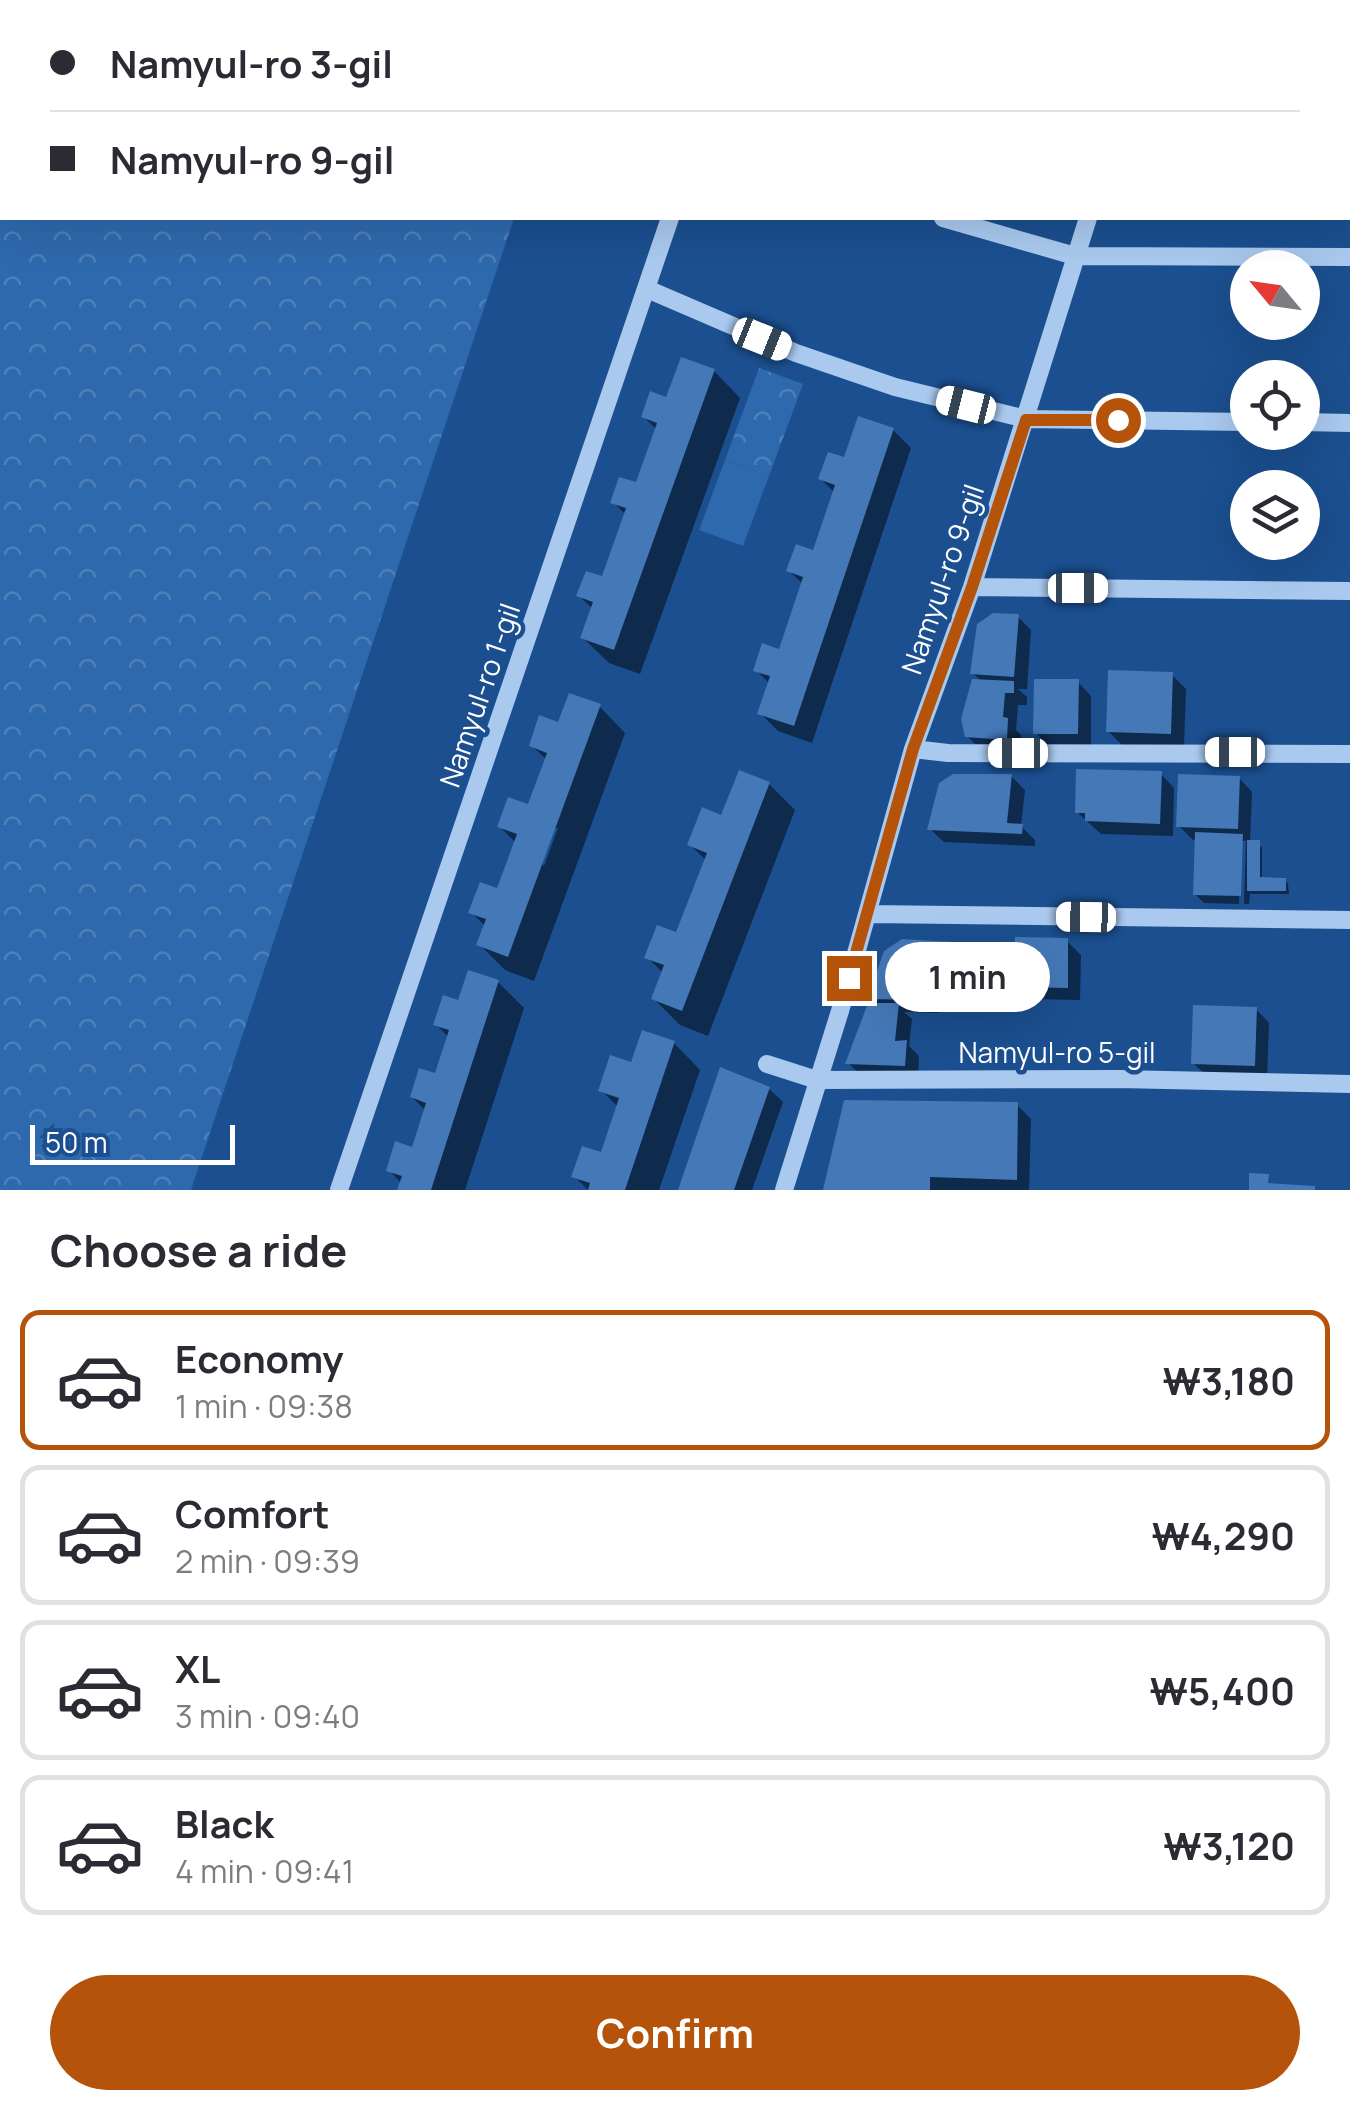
<!DOCTYPE html>
<html lang="en">
<head>
<meta charset="utf-8">
<style>
  :root { --surface:#fff; --page:#f7f7f7; --text:#2b2b33; --muted:#7c7c81; --line:#e1e1e2; --accent:#b45309 }
  body { margin:0; font-family:Manrope,sans-serif; background:var(--page); color:var(--text); height:100vh; display:flex; flex-direction:column; font-size:38px; white-space:nowrap }
  * { box-sizing:border-box; margin:0 }
  p { font-size:32px; color:var(--muted) }
  .icon { flex:none; width:55px; height:55px; fill:none; stroke:currentColor; stroke-width:2; stroke-linecap:round; stroke-linejoin:round }
  .map { position:relative; height:1190px; overflow:hidden }
  .sheet { display:flex; flex-direction:column; background:var(--surface); flex:1 }
  .sheet>* { flex:none }
  .banner { position:absolute; left:0px; top:0px; width:1350px; height:220px; box-shadow:0 10px 40px #0002; display:grid; align-content:center; height:220px; padding:0 50px; background:var(--surface) }
  .needle { width:65px; rotate:299deg }
  .tools { position:absolute; left:1230px; top:250px; display:grid; gap:20px }
  .tools a { display:grid; place-items:center; width:90px; height:90px; border-radius:50%; background:var(--surface); box-shadow:0 10px 40px #0002; font-size:50px }
  .scale { position:absolute; left:30px; bottom:25px; width:205px; box-sizing:border-box; padding-left:10px; border:5px solid #fff; border-top:0; font-size:28px; line-height:35px; white-space:nowrap; color:#fff; -webkit-text-stroke:8px #1b4f8f; paint-order:stroke }
  .end { position:absolute; width:45px; height:45px; margin:-22px; border:12px solid #b45309; background:#fff; box-shadow:0 0 0 5px #fff }
  .from { border-radius:50% }
  .bubble { position:absolute; height:70px; border-radius:35px; background:var(--surface); box-shadow:0 10px 40px #0002; font-size:32px; font-weight:700; line-height:70px; text-align:center }
  .car { position:absolute; width:30px; height:60px; margin:-30px -15px; border-radius:12px; box-shadow:0 0 8px 2px #0007; background:linear-gradient(#fff 24%,#345 0 40%,#fff 0 76%,#345 0 86%,#fff 0) }
  .banner b { display:flex; align-items:center; gap:35px; height:95px; font-size:38px }
  .banner b+b { border-top:2px solid var(--line) }
  .banner i { width:25px; height:25px; background:var(--text) }
  ul { padding:0; list-style:none }
  li { display:flex; align-items:center; gap:30px; height:140px; margin:0 20px 15px; padding:0 30px; border:5px solid var(--line); border-radius:20px }
  li div { flex:1 }
  li b { display:block; font-size:38px }
  li em { font-style:normal; font-weight:700 }
  li.selected { border-color:var(--accent) }
  li>.icon { width:90px; height:90px; stroke-width:1.5 }
  h2 { padding:0 50px; font-size:45px; line-height:120px }
  .action { display:flex; gap:20px; margin-top:auto; padding:20px 50px }
  .action a { flex:1; height:115px; border-radius:60px; background:var(--accent); color:#fff; font-size:40px; font-weight:700; line-height:115px; text-align:center }
  .map>svg:first-child { display:block }
</style>
</head>
<body>
<div class="map">
<svg width="1350" height="1190" viewBox="0 0 1350 1190">
  <defs>
    <pattern id="forest-crowns" width="20" height="18" patternUnits="userSpaceOnUse" patternTransform="scale(2.5)"><rect width="20" height="18" fill="#2e69ad"/><path d="M2 6a3 3 0 1 1 6 0M12 15a3 3 0 1 1 6 0" fill="none" stroke="#4d80b9"/></pattern>
  </defs>
  <rect width="100%" height="100%" fill="#1b4f8f"/>
  <!-- grass -->
  <path fill="#2e69ad" d="M 725,460 L 769,476 L 743,546 L 699,530 Z"/>
  <!-- forest -->
  <path fill="url(#forest-crowns)" d="M 0,0 L 586,0 L 2,2 L 2,218 L 514,218 L 191,1190 L 0,1190 Z
    M 759,368 L 803,384 L 769,476 L 725,460 Z"/>
  <!-- shadow -->
  <path fill="#0007" fill-rule="evenodd" d="M 714,371 L 740,398 L 640,674 L 609,663 L 582,637 L 593,609 L 579,596 L 603,579 L 626,515 L 613,502 L 637,486 L 657,430 L 644,417 Z
    M 893,430 L 911,448 L 812,743 L 778,731 L 760,713 L 770,684 L 756,670 L 781,652 L 804,585 L 789,571 L 815,553 L 835,493 L 821,479 Z
    M 1018,617 L 1031,630 L 1027,689 L 1018,689 L 1027,697 L 1027,705 L 1018,705 L 1016,730 L 1021,735 L 1020,752 L 981,750 L 967,736 L 982,682 L 973,673 Z
    M 1172,675 L 1186,689 L 1184,747 L 1122,745 L 1108,731 Z
    M 1078,682 L 1091,696 L 1091,747 L 1049,746 L 1036,733 Z
    M 599,706 L 625,733 L 534,981 L 505,970 L 479,944 L 486,927 L 471,912 L 499,891 L 516,843 L 500,827 L 529,807 L 547,760 L 531,745 L 560,725 ZM 553,828 L 558,828 L 544,866 L 540,862 Z
    M 1161,774 L 1174,788 L 1173,836 L 1101,834 L 1077,812 Z
    M 1011,776 L 1025,790 L 1021,826 L 1035,840 L 1035,846 L 944,842 L 930,829 Z
    M 1239,778 L 1252,792 L 1250,843 L 1262,847 L 1262,880 L 1285,880 L 1288,884 L 1289,894 L 1250,894 L 1249,904 L 1244,904 L 1246,841 L 1241,841 L 1239,904 L 1204,903 L 1195,894 L 1197,840 L 1193,840 L 1179,826 Z
    M 769,784 L 795,810 L 708,1036 L 680,1025 L 654,999 L 663,973 L 647,957 L 678,935 L 707,861 L 690,845 Z
    M 1067,941 L 1081,955 L 1080,1000 L 1031,999 L 1017,986 Z
    M 986,946 L 1000,960 L 999,987 L 940,983 L 939,1013 L 904,1012 L 912,1019 L 909,1046 L 919,1056 L 918,1078 L 862,1076 L 848,1063 L 877,1005 L 870,998 L 886,953 Z
    M 498,982 L 524,1008 L 465,1190 L 400,1190 L 402,1184 L 389,1170 L 413,1150 L 426,1111 L 412,1097 L 437,1076 L 449,1038 L 436,1024 L 460,1003 Z
    M 1256,1009 L 1269,1023 L 1267,1079 L 1207,1076 L 1193,1063 Z
    M 674,1043 L 700,1070 L 659,1190 L 588,1190 L 574,1176 L 602,1155 L 618,1107 L 601,1090 L 633,1066 Z
    M 769,1089 L 783,1102 L 752,1190 L 680,1190 Z
    M 1017,1105 L 1031,1119 L 1029,1190 L 826,1190 Z"/>
  <!-- building -->
  <path fill="#4478b7" d="M 681,357 L 715,369 L 614,650 L 580,638 L 593,602 L 576,596 L 586,571 L 602,576 L 626,508 L 610,503 L 619,477 L 636,482 L 657,423 L 641,417 L 650,391 L 666,397 Z
    M 858,416 L 894,428 L 794,726 L 757,714 L 770,676 L 753,671 L 762,643 L 779,649 L 803,577 L 786,571 L 796,544 L 813,550 L 835,485 L 818,479 L 828,452 L 844,457 Z
    M 993,613 L 1019,614 L 1014,677 L 970,674 L 977,624 Z
    M 1108,670 L 1173,672 L 1171,734 L 1106,732 Z
    M 972,679 L 1014,681 L 1014,693 L 1005,693 L 1003,717 L 1008,718 L 1007,740 L 965,737 L 961,719 Z
    M 1034,679 L 1079,679 L 1078,734 L 1033,734 Z
    M 569,693 L 601,704 L 508,957 L 476,945 L 486,919 L 468,913 L 480,882 L 497,888 L 517,834 L 497,827 L 508,797 L 528,804 L 547,753 L 529,746 L 539,715 L 558,722 Z
    M 1076,769 L 1162,771 L 1160,824 L 1085,821 L 1085,813 L 1075,813 Z
    M 739,770 L 770,782 L 682,1011 L 651,999 L 664,965 L 644,958 L 657,925 L 676,932 L 707,853 L 687,845 L 702,807 L 721,815 Z
    M 953,774 L 1012,774 L 1007,823 L 1023,824 L 1022,834 L 927,830 L 939,783 Z
    M 1178,774 L 1240,776 L 1238,829 L 1176,827 Z
    M 1195,832 L 1243,834 L 1241,896 L 1193,895 Z
    M 1247,840 L 1260,840 L 1260,877 L 1286,878 L 1286,891 L 1247,891 Z
    M 1015,937 L 1068,938 L 1068,988 L 1014,987 Z
    M 902,939 L 988,944 L 986,974 L 927,970 L 926,1000 L 867,999 L 884,951 Z
    M 468,970 L 499,980 L 431,1190 L 397,1190 L 402,1176 L 386,1171 L 395,1141 L 412,1147 L 426,1103 L 410,1097 L 419,1068 L 435,1073 L 449,1030 L 433,1025 L 443,995 L 458,1000 Z
    M 868,1003 L 899,1003 L 895,1041 L 907,1040 L 905,1066 L 845,1064 Z
    M 1193,1005 L 1257,1007 L 1255,1066 L 1191,1064 Z
    M 642,1030 L 675,1041 L 625,1190 L 588,1190 L 590,1183 L 571,1177 L 582,1146 L 601,1152 L 619,1098 L 598,1091 L 610,1055 L 631,1062 Z
    M 720,1067 L 770,1087 L 734,1190 L 678,1190 Z
    M 844,1100 L 1018,1102 L 1017,1180 L 930,1177 L 930,1190 L 823,1190 Z
    M 1249,1173 L 1269,1174 L 1268,1183 L 1315,1186 L 1315,1190 L 1249,1190 Z"/>
  <g fill="none" stroke-linecap="round" stroke-linejoin="round">
    <!-- path -->
    <path stroke="#a9c9ee" stroke-width="5" stroke-dasharray="5 8" stroke-linecap="butt" d="M 17,2 L 18,0
      M 0,72 L 2,66"/>
    <!-- minor -->
    <path stroke="#a9c9ee" stroke-width="18" d="M 854,0 L 861,2
      M 742,2 L 743,0
      M 1160,2 L 1161,0
      M 1348,90 L 1350,90
      M 943,218 L 1075,256 L 1350,257
      M 647,289 L 796,353 L 895,387 L 1026,419 L 1248,422
      M 1302,422 L 1350,423
      M 972,587 L 1350,591
      M 913,749 L 948,753 L 1350,754
      M 868,914 L 1350,920
      M 767,1064 L 817,1080 L 1119,1079 L 1350,1084
      M 339,1190 L 670,218
      M 784,1190 L 840,1011 L 913,749 L 972,587 L 1088,218"/>
  </g>
  <g fill="none" stroke-linecap="round" stroke-linejoin="round">
    <!-- route -->
    <path stroke="#b45309" stroke-width="12" d="M 849,978 L 913,749 L 972,587 L 1026,420 L 1118,420"/>
  </g>
  <g text-anchor="middle" dominant-baseline="central" stroke-width="9" stroke-linejoin="round" paint-order="stroke">
    <!-- street labels -->
    <g font-size="28" fill="#fff" stroke="#1b4f8f">
      <text transform="translate(942 579) rotate(-71)">Namyul-ro 9-gil</text>
      <text transform="translate(479 695) rotate(-71)">Namyul-ro 1-gil</text>
      <text x="1057" y="1052">Namyul-ro 5-gil</text>
    </g>
  </g>
</svg>
<div class="tools">
<a><svg class="needle" viewBox="-14 -14 28 28"><path d="M0-13l5 13h-10z" fill="#e53935"/><path d="M0 13l5-13h-10z" fill="#7c7c81"/></svg></a>
<a><svg class="icon" aria-label="locate" viewBox="0 0 24 24"><circle cx="12" cy="12" r="6"/><path d="M12 2v4M12 18v4M2 12h4M18 12h4"/></svg></a>
<a><svg class="icon" aria-label="layers" viewBox="0 0 24 24"><path d="M12 4l9 5-9 5-9-5zM3 14l9 5 9-5"/></svg></a>
</div>
<div class="scale">50 m</div>
<i class="end from" style="left:1118px;top:420px"></i>
<i class="end" style="left:849px;top:978px"></i>
<div class="bubble" style="left:885px;top:942px;width:165px">1 min</div>
<i class="car" style="left:762px;top:339px;rotate:112deg"></i>
<i class="car" style="left:966px;top:405px;rotate:284deg"></i>
<i class="car" style="left:1078px;top:588px;rotate:90deg"></i>
<i class="car" style="left:1235px;top:752px;rotate:270deg"></i>
<i class="car" style="left:1018px;top:753px;rotate:270deg"></i>
<i class="car" style="left:1086px;top:917px;rotate:271deg"></i>
<div class="banner">
<b><i class="from"></i>Namyul-ro 3-gil</b>
<b><i></i>Namyul-ro 9-gil</b>
</div>
</div>
<section class="sheet">
<h2>Choose a ride</h2>
<ul>
<li class="selected"><svg class="icon" aria-label="car" viewBox="0 0 24 24"><path d="M5 17H2v-5l4-1 3-4h7l3 4 3 1v5h-3M9 17h6M6 11h13"/><circle cx="7" cy="17" r="2"/><circle cx="17" cy="17" r="2"/></svg><div><b>Economy</b><p>1 min · 09:38</p></div><em>₩3,180</em></li>
<li><svg class="icon" aria-label="car" viewBox="0 0 24 24"><path d="M5 17H2v-5l4-1 3-4h7l3 4 3 1v5h-3M9 17h6M6 11h13"/><circle cx="7" cy="17" r="2"/><circle cx="17" cy="17" r="2"/></svg><div><b>Comfort</b><p>2 min · 09:39</p></div><em>₩4,290</em></li>
<li><svg class="icon" aria-label="car" viewBox="0 0 24 24"><path d="M5 17H2v-5l4-1 3-4h7l3 4 3 1v5h-3M9 17h6M6 11h13"/><circle cx="7" cy="17" r="2"/><circle cx="17" cy="17" r="2"/></svg><div><b>XL</b><p>3 min · 09:40</p></div><em>₩5,400</em></li>
<li><svg class="icon" aria-label="car" viewBox="0 0 24 24"><path d="M5 17H2v-5l4-1 3-4h7l3 4 3 1v5h-3M9 17h6M6 11h13"/><circle cx="7" cy="17" r="2"/><circle cx="17" cy="17" r="2"/></svg><div><b>Black</b><p>4 min · 09:41</p></div><em>₩3,120</em></li>
</ul>
<div class="action"><a>Confirm</a></div>
</section>
</body>
</html>
